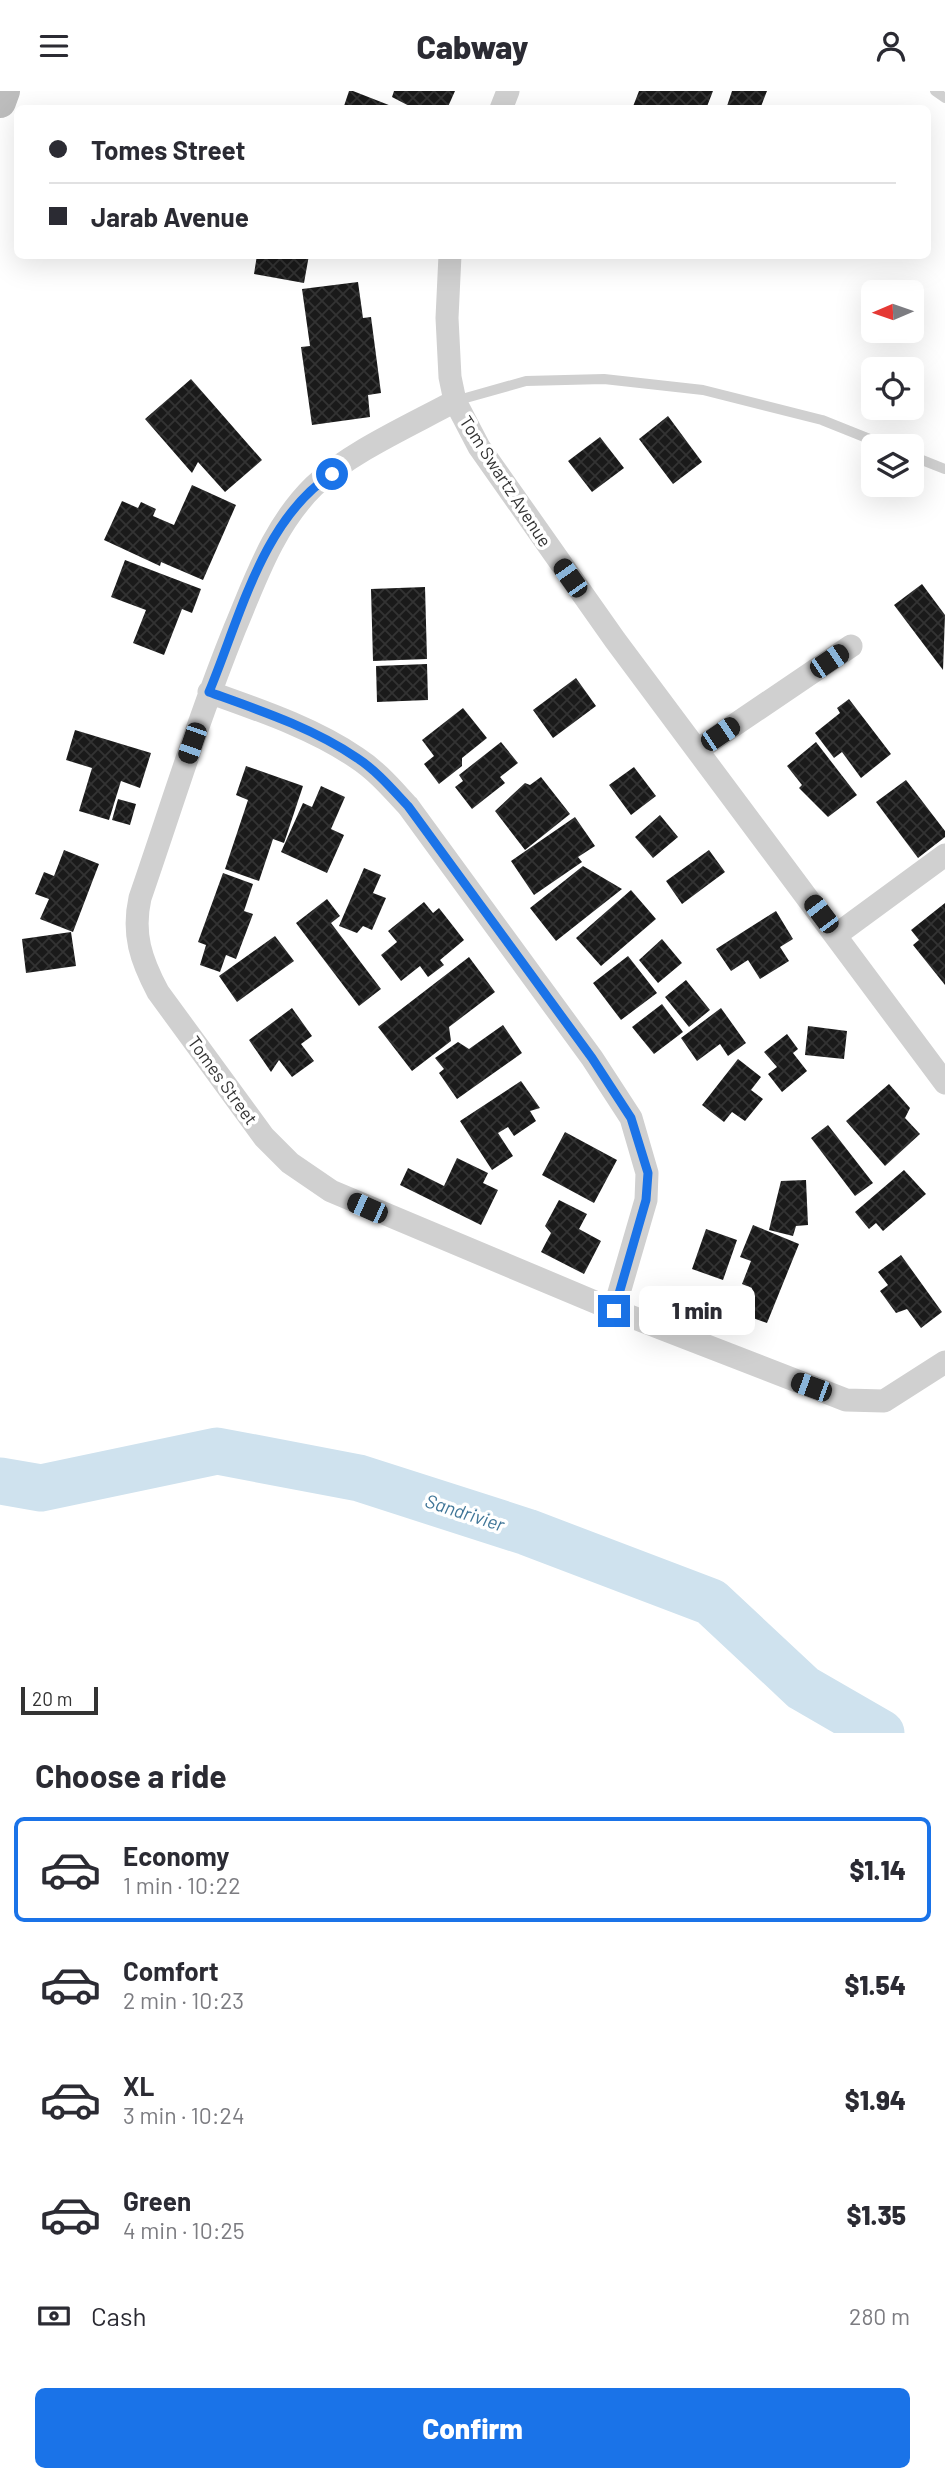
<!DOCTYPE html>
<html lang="en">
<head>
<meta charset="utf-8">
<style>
  :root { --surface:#fff; --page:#f7f7f7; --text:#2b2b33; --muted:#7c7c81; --line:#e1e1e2; --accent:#1a73e8 }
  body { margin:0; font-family:Barlow,sans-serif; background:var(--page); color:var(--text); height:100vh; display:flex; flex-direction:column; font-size:26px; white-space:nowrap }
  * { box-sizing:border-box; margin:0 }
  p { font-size:23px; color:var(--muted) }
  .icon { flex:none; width:38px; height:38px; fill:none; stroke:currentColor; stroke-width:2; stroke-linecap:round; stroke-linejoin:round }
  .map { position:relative; height:1642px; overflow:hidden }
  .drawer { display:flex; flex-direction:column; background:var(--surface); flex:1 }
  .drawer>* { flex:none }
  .guide { position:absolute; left:14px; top:14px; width:917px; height:154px; border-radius:10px; box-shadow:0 7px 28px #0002; display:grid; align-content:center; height:154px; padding:0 35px; background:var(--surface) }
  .needle { width:46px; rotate:268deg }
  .tools { position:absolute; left:861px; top:189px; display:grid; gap:14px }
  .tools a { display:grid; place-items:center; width:63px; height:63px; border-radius:10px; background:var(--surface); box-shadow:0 7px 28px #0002; font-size:35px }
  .scale { position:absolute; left:21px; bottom:18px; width:77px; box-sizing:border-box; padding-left:7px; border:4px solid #333; border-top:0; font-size:19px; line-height:24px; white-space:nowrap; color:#333; -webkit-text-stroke:5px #fff; paint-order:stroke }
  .end { position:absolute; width:32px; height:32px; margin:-16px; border:9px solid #1a73e8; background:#fff; box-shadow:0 0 0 4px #fff }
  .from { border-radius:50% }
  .bubble { position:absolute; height:49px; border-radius:10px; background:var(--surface); box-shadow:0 7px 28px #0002; font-size:23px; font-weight:800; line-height:49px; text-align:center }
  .car { position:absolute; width:21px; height:42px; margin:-21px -10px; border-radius:9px; box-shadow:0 0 5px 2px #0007; background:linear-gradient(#222 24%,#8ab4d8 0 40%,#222 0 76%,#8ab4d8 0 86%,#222 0) }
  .guide b { display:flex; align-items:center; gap:24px; height:66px; font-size:26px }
  .guide b+b { border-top:2px solid var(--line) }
  .guide i { width:18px; height:18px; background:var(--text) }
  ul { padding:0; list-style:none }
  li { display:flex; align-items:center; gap:21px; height:105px; margin:0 14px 10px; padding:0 21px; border:4px solid transparent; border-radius:10px }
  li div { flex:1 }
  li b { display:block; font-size:26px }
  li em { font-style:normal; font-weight:800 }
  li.selected { border-color:var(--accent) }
  li>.icon { width:63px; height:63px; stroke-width:1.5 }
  h2 { padding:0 35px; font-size:32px; line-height:84px }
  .pay { display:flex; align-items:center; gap:18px; height:77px; padding:0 35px; font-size:26px }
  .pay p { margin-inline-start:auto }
  .cta { display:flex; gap:14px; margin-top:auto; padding:14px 35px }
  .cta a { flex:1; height:80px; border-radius:10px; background:var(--accent); color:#fff; font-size:28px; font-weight:800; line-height:80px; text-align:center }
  header { display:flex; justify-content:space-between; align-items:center; height:91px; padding:0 35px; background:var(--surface); font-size:32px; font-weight:800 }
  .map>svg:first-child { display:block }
</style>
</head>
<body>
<header><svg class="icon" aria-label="menu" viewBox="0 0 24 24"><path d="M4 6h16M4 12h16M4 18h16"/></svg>Cabway<svg class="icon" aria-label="person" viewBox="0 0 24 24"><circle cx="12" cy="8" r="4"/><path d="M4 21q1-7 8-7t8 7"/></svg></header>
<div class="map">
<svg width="945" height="1642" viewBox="0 0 945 1642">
  <defs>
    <pattern id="building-cross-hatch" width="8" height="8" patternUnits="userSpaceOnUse" patternTransform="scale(1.75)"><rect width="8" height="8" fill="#1a1a1a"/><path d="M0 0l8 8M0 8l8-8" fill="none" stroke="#333"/></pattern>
  </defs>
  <rect width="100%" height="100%" fill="#fff"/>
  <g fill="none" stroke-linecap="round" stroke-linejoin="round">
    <!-- river -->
    <path stroke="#cfe2ee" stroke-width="47" d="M 0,1390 L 41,1397 L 217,1360 L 359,1387 L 527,1441 L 711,1511 L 803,1597 L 881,1642"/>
  </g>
  <!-- building -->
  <path fill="url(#building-cross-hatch)" d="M 349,0 L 353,0 L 399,18 L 343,18 Z
    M 394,0 L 455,0 L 447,18 L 415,18 L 392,6 Z
    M 639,0 L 713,0 L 706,18 L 632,18 Z
    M 732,0 L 767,0 L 760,18 L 726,18 Z
    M 257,164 L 309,164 L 304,192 L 254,183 Z
    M 358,191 L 363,227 L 371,226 L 381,302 L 368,304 L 370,326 L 312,334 L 301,256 L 310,255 L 302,198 Z
    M 191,288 L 262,369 L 225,401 L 198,371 L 192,382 L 145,328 Z
    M 668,325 L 702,371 L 673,393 L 639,348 Z
    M 600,346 L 624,377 L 592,401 L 568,370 Z
    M 192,394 L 236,414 L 203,489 L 161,471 L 160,475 L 104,449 L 122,410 L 138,417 L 141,411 L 156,418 L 153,425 L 174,434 Z
    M 125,469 L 201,498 L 192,522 L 182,518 L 164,564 L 133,552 L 146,519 L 111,506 Z
    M 922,493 L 945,524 L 943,579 L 894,514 Z
    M 425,496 L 427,568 L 373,570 L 371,498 Z
    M 427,573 L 428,609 L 377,611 L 376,575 Z
    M 576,587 L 596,615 L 553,647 L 533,619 Z
    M 849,608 L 891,663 L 861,687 L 842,661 L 834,667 L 815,642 L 840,622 L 837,617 Z
    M 463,617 L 487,647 L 462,667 L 462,675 L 439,693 L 424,673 L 434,665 L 422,649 Z
    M 75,639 L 151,662 L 140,697 L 121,690 L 109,729 L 79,720 L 92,677 L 66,669 Z
    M 501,651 L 518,672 L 500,686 L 505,692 L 472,718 L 455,696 L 463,690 L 459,684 Z
    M 816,651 L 857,704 L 828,726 L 799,697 L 802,694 L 787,675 Z
    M 246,675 L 303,695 L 284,752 L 273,748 L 259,790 L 225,778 L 248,709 L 236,704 Z
    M 634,676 L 656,705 L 631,724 L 609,694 Z
    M 541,686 L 570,723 L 525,759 L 495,720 L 525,692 L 530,694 Z
    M 906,689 L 945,740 L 945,746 L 918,767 L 876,711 Z
    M 321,695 L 345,706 L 331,738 L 344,744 L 327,782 L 281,761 L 303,712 L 312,716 Z
    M 118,708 L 136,713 L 130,734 L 112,729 Z
    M 660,724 L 678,746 L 653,767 L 635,746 Z
    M 575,726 L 595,755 L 578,766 L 582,771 L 534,804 L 511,770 Z
    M 64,759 L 99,773 L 73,841 L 40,828 L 49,808 L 35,803 L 44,781 L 54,785 Z
    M 709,759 L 725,781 L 682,813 L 666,790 Z
    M 583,775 L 622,798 L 556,850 L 530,817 Z
    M 364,777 L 381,784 L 373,802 L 386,807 L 372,839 L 363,835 L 357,842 L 339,835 Z
    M 223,782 L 253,793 L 244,820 L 253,823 L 236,868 L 226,864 L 220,881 L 200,874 L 206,854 L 198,851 Z
    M 631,799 L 656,828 L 601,875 L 576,847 Z
    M 327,808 L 340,825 L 331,832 L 381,898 L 359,915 L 296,832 Z
    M 424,811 L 433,822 L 439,817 L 464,849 L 440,869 L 444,874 L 428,886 L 420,875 L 401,890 L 381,864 L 397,851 L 388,840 Z
    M 945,812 L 945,894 L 913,854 L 919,849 L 911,839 Z
    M 776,820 L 793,848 L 780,856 L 789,870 L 760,888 L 748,869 L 731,880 L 716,858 Z
    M 71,841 L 76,875 L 26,882 L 22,848 Z
    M 275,845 L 294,870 L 237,911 L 219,885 Z
    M 662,848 L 682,872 L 658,892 L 639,869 Z
    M 628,865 L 657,902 L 621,929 L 593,892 Z
    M 469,866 L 495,901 L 449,936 L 451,950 L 412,980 L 378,936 Z
    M 686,889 L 710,919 L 689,936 L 665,906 Z
    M 662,913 L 683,941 L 654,963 L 632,936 Z
    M 292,917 L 312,945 L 301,953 L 314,970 L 292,986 L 279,969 L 271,981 L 249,949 Z
    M 721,917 L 746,952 L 728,965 L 720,953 L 697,970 L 681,947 Z
    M 503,934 L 522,962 L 457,1008 L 439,982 L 444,978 L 435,967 L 458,951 L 469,958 Z
    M 808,935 L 847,940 L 844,968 L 805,964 Z
    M 787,943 L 798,958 L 793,962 L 807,980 L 782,1001 L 768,983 L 777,976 L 764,961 Z
    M 738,968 L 761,986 L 751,999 L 763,1008 L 745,1030 L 732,1021 L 724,1031 L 702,1014 Z
    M 521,990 L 540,1017 L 530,1020 L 536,1030 L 514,1045 L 508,1036 L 498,1042 L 513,1065 L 492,1079 L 460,1030 Z
    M 889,993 L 910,1017 L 905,1027 L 920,1043 L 885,1075 L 846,1030 Z
    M 828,1034 L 873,1092 L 855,1105 L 811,1047 Z
    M 565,1041 L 617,1069 L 594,1112 L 542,1084 Z
    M 457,1067 L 488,1082 L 483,1092 L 498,1099 L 481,1134 L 400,1094 L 408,1077 L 444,1095 Z
    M 904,1079 L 926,1103 L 883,1140 L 876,1132 L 869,1138 L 855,1121 Z
    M 806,1089 L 808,1134 L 796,1135 L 793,1145 L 769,1139 L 781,1090 Z
    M 559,1109 L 587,1123 L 579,1138 L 601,1150 L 584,1183 L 541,1161 L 551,1142 L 545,1135 Z
    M 753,1134 L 799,1153 L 767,1232 L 742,1223 L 752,1197 L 742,1193 L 751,1170 L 740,1166 Z
    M 706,1138 L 737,1149 L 723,1189 L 692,1178 Z
    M 901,1164 L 942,1221 L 921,1237 L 907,1218 L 896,1222 L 880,1200 L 888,1194 L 878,1181 Z"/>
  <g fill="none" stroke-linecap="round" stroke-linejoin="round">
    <!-- lane -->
    <path stroke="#d0d0d0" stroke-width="10" d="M 935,0 L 945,7
      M 455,310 L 526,290 L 604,288 L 703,299 L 822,329 L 887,355
      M 912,365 L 945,378"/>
    <!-- street -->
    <path stroke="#d0d0d0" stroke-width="23" d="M 501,18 L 508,0
      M 450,164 L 447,227 L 450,286 L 455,310 L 479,356 L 615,549 L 945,992
      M 455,310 C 411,334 350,361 314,395 C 274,434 256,487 235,537 C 199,626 171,717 140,807 C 132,843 141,869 158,901 L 264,1046 L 290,1072 L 331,1100 L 614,1219 L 846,1309 L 884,1310 L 945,1271
      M 209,601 C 259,619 313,637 357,667 C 377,680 392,698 408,715 L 592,967 L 631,1027 L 647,1082 L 646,1109 L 614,1219
      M 699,658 L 851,555
      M 836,844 L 945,764"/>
    <!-- secondary -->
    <path stroke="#bdbdbd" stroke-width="32" d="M 0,11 L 4,0"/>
  </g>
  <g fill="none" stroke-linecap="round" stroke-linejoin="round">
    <!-- route -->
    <path stroke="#1a73e8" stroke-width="9" d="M 332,383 C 262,429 240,527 209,601 C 259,619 313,637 357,667 C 377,680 392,698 408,715 L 592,967 L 631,1027 L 648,1082 L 646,1109 L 614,1220"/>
  </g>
  <g text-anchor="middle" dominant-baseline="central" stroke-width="7" stroke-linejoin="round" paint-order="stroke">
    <!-- street labels -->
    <g font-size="18" fill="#333" stroke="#fff">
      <text transform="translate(506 390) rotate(57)">Tom Swartz Avenue</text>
      <text transform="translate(223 989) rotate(54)">Tomes Street</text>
    </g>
    <!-- water labels -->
    <g font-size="19" font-style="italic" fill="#3f7597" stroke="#fff">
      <text transform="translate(465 1421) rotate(18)">Sandrivier</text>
    </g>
  </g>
</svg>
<div class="tools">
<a><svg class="needle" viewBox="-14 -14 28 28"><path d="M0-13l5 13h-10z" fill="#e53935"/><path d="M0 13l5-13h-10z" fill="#7c7c81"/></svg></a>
<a><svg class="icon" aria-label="locate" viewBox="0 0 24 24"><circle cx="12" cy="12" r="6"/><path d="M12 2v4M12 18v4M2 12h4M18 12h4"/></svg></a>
<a><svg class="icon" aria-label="layers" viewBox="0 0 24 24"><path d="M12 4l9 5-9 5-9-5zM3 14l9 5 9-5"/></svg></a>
</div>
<div class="scale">20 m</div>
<i class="end from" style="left:332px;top:383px"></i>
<i class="end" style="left:614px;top:1220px"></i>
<div class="bubble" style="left:639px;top:1195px;width:116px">1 min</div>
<i class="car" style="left:570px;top:487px;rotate:325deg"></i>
<i class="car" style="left:829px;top:570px;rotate:56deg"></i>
<i class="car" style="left:720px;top:643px;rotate:56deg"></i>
<i class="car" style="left:192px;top:652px;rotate:199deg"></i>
<i class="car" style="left:821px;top:823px;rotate:323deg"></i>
<i class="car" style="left:367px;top:1117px;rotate:294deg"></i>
<i class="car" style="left:811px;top:1296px;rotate:290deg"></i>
<div class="guide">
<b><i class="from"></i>Tomes Street</b>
<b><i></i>Jarab Avenue</b>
</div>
</div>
<section class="drawer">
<h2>Choose a ride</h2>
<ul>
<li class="selected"><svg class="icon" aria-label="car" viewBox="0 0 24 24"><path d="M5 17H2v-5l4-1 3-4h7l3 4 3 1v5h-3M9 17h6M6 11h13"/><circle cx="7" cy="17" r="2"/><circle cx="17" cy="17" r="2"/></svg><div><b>Economy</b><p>1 min · 10:22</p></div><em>$1.14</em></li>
<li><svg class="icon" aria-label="car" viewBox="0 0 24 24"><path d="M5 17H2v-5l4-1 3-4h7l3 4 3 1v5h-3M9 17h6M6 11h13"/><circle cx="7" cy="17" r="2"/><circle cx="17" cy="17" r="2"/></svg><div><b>Comfort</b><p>2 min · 10:23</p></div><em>$1.54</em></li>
<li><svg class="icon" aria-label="car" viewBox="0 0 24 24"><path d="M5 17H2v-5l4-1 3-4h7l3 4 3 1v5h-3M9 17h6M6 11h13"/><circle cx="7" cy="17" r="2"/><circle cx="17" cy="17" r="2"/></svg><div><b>XL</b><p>3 min · 10:24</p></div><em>$1.94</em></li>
<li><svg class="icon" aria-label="car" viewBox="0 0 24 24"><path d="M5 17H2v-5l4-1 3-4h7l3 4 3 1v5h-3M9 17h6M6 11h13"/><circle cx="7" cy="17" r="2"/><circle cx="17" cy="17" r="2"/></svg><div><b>Green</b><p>4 min · 10:25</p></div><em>$1.35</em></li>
</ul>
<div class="pay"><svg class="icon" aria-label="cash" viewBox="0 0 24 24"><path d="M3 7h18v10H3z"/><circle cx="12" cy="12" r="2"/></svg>Cash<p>280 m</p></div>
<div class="cta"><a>Confirm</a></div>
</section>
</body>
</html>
